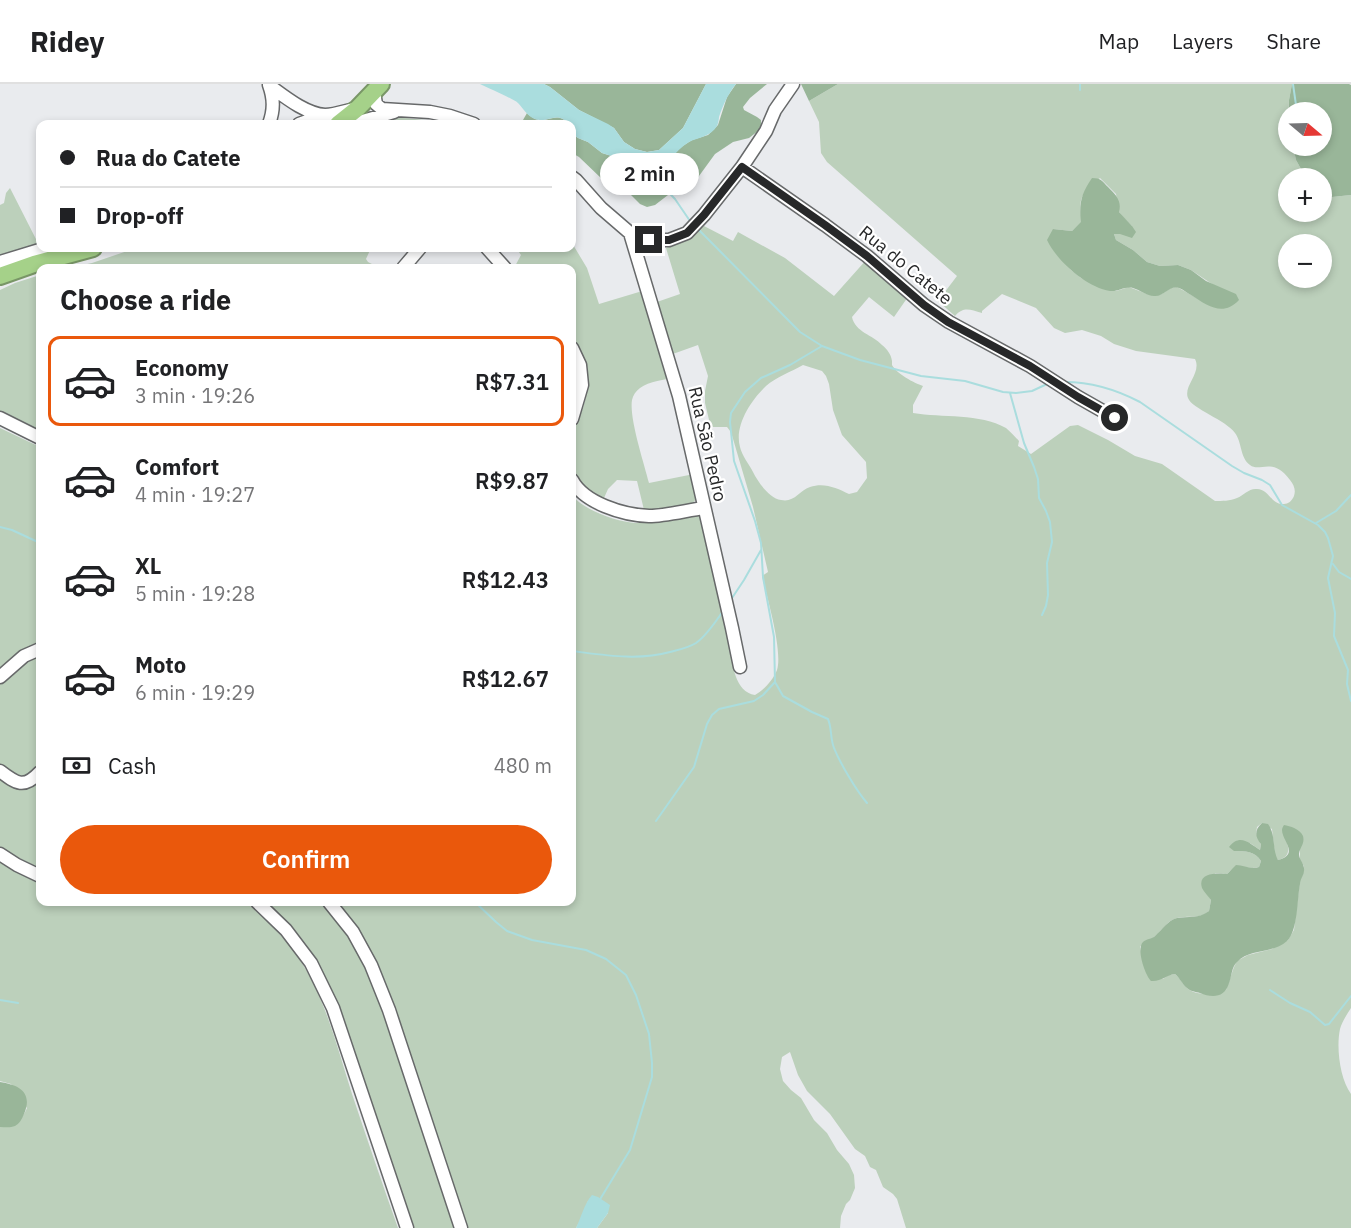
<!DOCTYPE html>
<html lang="en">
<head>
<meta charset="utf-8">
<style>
  :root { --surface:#fff; --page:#f2f2f2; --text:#202124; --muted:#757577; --line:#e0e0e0; --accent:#ea580c }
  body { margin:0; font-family:"IBM Plex Sans",sans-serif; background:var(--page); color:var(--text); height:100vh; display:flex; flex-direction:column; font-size:22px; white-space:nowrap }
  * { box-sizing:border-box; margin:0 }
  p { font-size:20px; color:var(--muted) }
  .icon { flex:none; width:33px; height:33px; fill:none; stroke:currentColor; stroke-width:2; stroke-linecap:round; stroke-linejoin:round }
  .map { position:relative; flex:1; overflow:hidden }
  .drawer { position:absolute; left:36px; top:180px; width:540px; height:642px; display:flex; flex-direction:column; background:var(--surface); border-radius:12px; box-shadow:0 3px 9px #0003 }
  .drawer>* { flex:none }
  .guide { position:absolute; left:36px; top:36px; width:540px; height:132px; border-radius:12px; box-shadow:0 3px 9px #0003; display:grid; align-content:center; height:132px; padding:0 24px; background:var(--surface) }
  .needle { width:39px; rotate:109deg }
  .fabs { position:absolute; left:1278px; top:18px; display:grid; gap:12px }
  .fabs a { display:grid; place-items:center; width:54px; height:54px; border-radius:50%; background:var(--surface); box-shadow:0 3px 9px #0003; font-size:30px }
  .end { position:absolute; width:27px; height:27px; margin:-14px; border:8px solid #272829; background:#fff; box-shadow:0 0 0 3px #fff }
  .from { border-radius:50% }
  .bubble { position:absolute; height:42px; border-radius:21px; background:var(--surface); box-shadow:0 3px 9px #0003; font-size:20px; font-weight:600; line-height:42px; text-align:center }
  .guide b { display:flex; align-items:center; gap:21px; height:57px; font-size:22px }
  .guide b+b { border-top:2px solid var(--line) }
  .guide i { width:15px; height:15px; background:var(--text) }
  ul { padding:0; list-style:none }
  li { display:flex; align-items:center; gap:18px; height:90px; margin:0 12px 9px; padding:0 12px; border:3px solid transparent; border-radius:12px }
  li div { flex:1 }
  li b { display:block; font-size:22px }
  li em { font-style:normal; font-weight:600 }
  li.current { border-color:var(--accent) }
  li>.icon { width:54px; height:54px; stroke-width:1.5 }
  h2 { padding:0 24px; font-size:27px; line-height:72px }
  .pay { display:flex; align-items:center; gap:15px; height:66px; padding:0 24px; font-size:22px }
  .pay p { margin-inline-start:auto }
  .primary-button { display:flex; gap:12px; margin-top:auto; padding:12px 24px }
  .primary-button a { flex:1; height:69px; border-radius:36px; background:var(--accent); color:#fff; font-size:24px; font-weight:600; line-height:69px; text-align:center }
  header { display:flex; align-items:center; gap:36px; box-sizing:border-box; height:84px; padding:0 30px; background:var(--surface); border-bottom:2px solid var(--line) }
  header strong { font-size:28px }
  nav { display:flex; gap:33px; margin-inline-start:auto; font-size:21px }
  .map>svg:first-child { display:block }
</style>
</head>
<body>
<header>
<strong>Ridey</strong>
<nav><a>Map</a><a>Layers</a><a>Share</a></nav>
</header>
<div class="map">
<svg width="1351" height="1144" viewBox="0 0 1351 1144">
  <rect width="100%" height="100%" fill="#e9ebee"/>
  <!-- green -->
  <path fill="#bcd0bb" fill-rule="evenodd" d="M 838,0 L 1292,0 L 1289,16 L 1288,62 L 1293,62 L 1296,76 L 1306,94 L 1288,94 L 1288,128 L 1322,128 L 1322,110 L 1332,113 L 1351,111 L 1351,924 C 1347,930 1342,938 1340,945 C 1336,964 1340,995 1351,1010 L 1351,1144 L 906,1144 L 897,1115 L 893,1110 L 883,1103 L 876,1086 L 870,1083 L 865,1072 L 855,1065 L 830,1030 L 807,1007 L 798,991 L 790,968 L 782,973 L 780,985 L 783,997 L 791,1006 L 801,1014 L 814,1036 L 827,1049 L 837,1066 L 849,1080 L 854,1091 L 855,1104 L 850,1116 L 846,1120 L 841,1132 L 840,1144 L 597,1144 L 608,1129 L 588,1117 L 582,1133 L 576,1144 L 411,1144 L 335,919 L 263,818 L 572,818 L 572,411 C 583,426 617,438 636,439 C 655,440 678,434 697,431 L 702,432 L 730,563 C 732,580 735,608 755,611 C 764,606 773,596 777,586 C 783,567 767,513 762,492 L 768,488 L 753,423 L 731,348 L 727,343 L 713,343 L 710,340 L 705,319 L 705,307 L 708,292 L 698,261 L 670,271 L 676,293 C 665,296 649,297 640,304 C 636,307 633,311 632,316 C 629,334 644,379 649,399 L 694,390 L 697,414 L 691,421 L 645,430 L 637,397 L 617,396 L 608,405 L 604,414 L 600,414 L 594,412 L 577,397 L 572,384 L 572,349 L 583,324 L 586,312 L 584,301 L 572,276 L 572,184 L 514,184 L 521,171 L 516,164 L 572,164 L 572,159 L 587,184 L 599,220 L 649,205 L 654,219 L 680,210 L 666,164 L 689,154 L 704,142 L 733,157 L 738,148 L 785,174 L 834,212 L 867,175 L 910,210 L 894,233 L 869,213 L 852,233 C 855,248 873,251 882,261 C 887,265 891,270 892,277 C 892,278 892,280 892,281 C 897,290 914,299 923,302 L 913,321 L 913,329 C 942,334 980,329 1006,344 C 1011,348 1015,353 1019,357 L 1018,362 L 1031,370 L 1070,342 L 1078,341 L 1108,356 L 1135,372 L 1162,380 L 1215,417 C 1222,417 1230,417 1237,414 C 1244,411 1249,404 1257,405 C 1269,405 1271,421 1284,420 C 1288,420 1292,417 1294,412 C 1296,406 1294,401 1290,396 C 1272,372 1260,389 1250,381 C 1240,374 1242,358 1235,349 C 1226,336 1192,325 1188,314 C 1183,302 1202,289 1195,275 L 1136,267 L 1114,260 L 1101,252 L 1082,246 L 1065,249 L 1054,244 L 1036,224 L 1002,210 L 982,227 L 982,229 C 970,226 964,222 955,232 L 938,217 L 957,192 L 827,78 L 821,69 L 819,38 L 809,17 ZM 1100,94 L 1116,110 L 1119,128 L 1123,133 L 1132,142 L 1120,150 L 1114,150 L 1116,156 L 1133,166 L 1147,178 L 1160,182 L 1178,181 L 1191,186 L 1212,200 L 1211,222 L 1177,203 L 1171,204 L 1160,211 L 1147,210 L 1129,203 L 1116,207 L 1081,194 L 1071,186 L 1054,167 L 1053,145 L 1072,147 L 1082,138 C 1078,112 1081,111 1100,94 ZM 1288,160 L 1322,160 L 1322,194 L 1288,194 ZM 803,281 L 822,287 L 826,292 L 829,300 L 833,326 L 842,351 L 866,378 L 867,394 L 857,408 L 849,410 C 837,404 824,398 810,403 C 799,407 794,419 781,416 C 769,414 758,398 753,388 C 749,380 742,372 740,363 C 734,342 751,316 766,302 C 776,293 791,288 803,281 ZM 1262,739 L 1272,745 L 1275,771 L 1278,776 C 1291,773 1290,763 1284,752 L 1300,765 L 1300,776 L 1304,782 L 1304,787 L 1300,796 L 1294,846 L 1288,856 L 1272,865 L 1248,871 L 1237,877 L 1234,883 L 1226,906 C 1212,909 1196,914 1185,902 C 1181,897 1180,894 1175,890 L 1169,891 L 1163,895 L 1142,872 L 1140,863 C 1144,857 1149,857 1155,852 C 1163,846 1166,837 1177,834 C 1188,831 1198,836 1209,827 L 1211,816 L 1208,811 L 1215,789 L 1227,790 C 1239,776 1246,787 1259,783 L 1261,777 C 1255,767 1245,767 1234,767 L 1250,759 L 1260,766 L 1261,760 L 1256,749 L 1257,743 Z
    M 396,33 L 444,38 L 451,40 L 392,40 L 391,34 Z
    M 10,104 L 40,163 L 0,174 L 0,121 L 4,119 L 6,109 Z
    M 136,164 L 371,164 L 366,175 L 368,178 L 380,184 L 68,184 L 92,179 Z
    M 40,191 L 40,350 L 0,331 L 0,206 L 15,199 Z
    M 0,344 L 40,363 L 40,784 L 23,776 L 0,763 Z
    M 0,777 L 40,796 L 40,818 L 246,818 C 264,834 282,850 296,870 C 325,911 337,963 352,1010 C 367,1055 382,1099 398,1144 L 0,1144 L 0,1043 C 14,1043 22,1036 27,1024 L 11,1000 L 0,997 Z"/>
  <!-- forest -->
  <path fill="#99b699" d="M 544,0 L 706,0 L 683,44 L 659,66 L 647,68 L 635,65 L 624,58 L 614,44 L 579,26 L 550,3 Z
    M 736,0 L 767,0 L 750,14 L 743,23 L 744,26 L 757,33 L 761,36 L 761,41 L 758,47 L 749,54 L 733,58 L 715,70 L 691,103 L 683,108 L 668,111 L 655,121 L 647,123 L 640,120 L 623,103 L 602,95 L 579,73 L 572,69 L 572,45 L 574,51 L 578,54 L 588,58 L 602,69 L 624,76 L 634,90 L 639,95 L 651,98 L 665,83 L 678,65 L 692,56 L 708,51 L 718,41 L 727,13 Z
    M 801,0 L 838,0 L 809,17 Z
    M 1292,0 L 1349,0 L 1351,1 L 1351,111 L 1332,113 L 1322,110 L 1322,94 L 1306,94 L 1296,76 L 1293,62 L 1322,62 L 1322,28 L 1289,28 L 1289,16 Z
    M 527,29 C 529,31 533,34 535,35 C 549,40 556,26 569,40 L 530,40 L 523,36 Z
    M 1092,94 C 1101,94 1102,97 1108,103 C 1116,111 1122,117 1119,128 L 1132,142 L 1136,148 L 1132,154 L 1120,150 L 1114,150 L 1116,156 L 1133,166 L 1147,178 L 1160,182 L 1178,181 L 1191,186 L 1206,197 L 1236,210 L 1239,216 C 1223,233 1208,222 1191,211 C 1187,209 1183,205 1179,204 C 1169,201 1164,213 1154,212 C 1147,212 1140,206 1133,204 C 1125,202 1118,208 1110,207 C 1086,203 1057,177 1047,156 L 1053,145 L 1072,147 L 1081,138 C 1079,119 1081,110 1092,94 Z
    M 1262,739 L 1268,740 C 1276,751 1272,765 1278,776 C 1300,770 1282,757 1282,746 C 1282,744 1283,743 1284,741 C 1290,742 1300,745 1303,752 C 1305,760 1300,763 1299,770 C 1299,776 1305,780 1304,787 C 1304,791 1300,795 1300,800 C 1297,815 1298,847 1287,857 C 1273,870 1250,864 1237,878 C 1231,884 1232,892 1229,899 C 1225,914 1212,914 1200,909 C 1196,908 1190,907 1187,904 C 1182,900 1180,894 1175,890 C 1166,891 1161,898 1151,897 C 1145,891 1136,865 1143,858 C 1146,855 1152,855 1155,852 C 1163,845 1167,837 1177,834 C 1189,832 1198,835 1209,827 L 1211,816 C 1208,812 1204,808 1202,804 C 1197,788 1218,789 1227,790 L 1236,781 C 1244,781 1251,786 1259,783 L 1261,777 C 1255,767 1245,767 1234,767 L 1229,763 C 1240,749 1249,759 1260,766 L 1261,760 C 1255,753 1254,746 1262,739 Z
    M 0,998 C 20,1001 33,1009 24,1030 C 22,1035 19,1040 15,1042 C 10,1044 5,1043 0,1043 Z"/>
  <!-- water -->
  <path fill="#aaddde" d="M 480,0 L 544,0 L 550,3 L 579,26 L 608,40 L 614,44 L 624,58 L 635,65 L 647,68 L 659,66 L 683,44 L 706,0 L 736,0 C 728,10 723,21 719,33 C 719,35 718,40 717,42 C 710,53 699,53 689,58 C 674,67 664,85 651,98 L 640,95 L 634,90 L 624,76 L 602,69 L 588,58 L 578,54 L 574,51 L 572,47 L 572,40 L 569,40 C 556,26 548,40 535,35 C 527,32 523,24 518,19 C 512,14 488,4 480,0 Z
    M 592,1111 L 598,1113 L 610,1121 L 608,1129 L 597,1144 L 576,1144 C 581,1134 584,1120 592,1111 Z"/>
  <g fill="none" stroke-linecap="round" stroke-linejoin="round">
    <!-- stream -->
    <path stroke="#aaddde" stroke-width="2" d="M 1293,0 L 1297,28
      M 1080,6 L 1080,0
      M 1302,62 L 1303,68
      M 654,93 L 675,115 L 690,137
      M 697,144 L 800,248 L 822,262 L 860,276 L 921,292 L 965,297 L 1003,308 L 1016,309 L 1032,307 L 1047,300
      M 822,262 L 790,281 L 761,294 L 745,308 L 731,329 L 730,338 L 734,377 L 755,437 L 761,459 L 763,493 L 774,553 L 775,598 L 783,612 L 812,628 L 828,635 C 832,644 830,654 834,664 C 840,679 856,706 867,719
      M 1065,298 C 1090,298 1117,306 1140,318 L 1232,382 L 1244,389 L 1262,396 L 1270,401 L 1282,421 L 1318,441 L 1325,448 L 1328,454 L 1333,472 L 1328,494 L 1335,529 L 1334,552 L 1348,586 L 1347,600 L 1351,617
      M 1010,309 L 1024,359 L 1034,383 L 1038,395 L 1039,414 L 1046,427 L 1050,438 L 1052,458 L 1047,479 L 1048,511 L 1046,522 L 1042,531
      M 1316,439 L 1336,427 L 1351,411
      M 0,443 L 12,446 L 40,459
      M 1333,480 L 1339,488 L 1351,495
      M 730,517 L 744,496 L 761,466
      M 572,567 C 604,571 637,577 670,568 C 678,566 688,564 696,559 C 706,552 717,536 723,527
      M 656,737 L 694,683 L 707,640 L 712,631 L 719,625 L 754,617 L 763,611 L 775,598
      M 475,818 L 496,838 L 507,847 L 532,856 L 586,866 L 606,875 L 626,891 L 636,911 L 649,950 L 652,979 L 652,993 L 630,1066 L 599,1117
      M 1270,906 L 1290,919 L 1310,928 L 1325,941 L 1329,940 L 1351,912
      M 0,916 L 18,919"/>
    <defs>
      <path id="minor" d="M 270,2 C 285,13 306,30 325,31 C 334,31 345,27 354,25
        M 374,8 L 376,20 L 382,25 L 430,28 L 450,32 L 474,40
        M 269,40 C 274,26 274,15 269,1
        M 299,40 L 324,31
        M 352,40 L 394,28
        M 742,83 L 825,141 L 867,172 L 924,221 L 949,238 L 1030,282 L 1078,313 L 1115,334
        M 572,93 L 576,96 L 601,124 L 630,149 L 649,156 L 669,156 L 687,149 L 704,131 L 742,83 L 766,47 L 775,26 L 793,0
        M 630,149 L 679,312 L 732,544 L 740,583
        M 487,164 L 505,184
        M 0,178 L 46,164
        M 403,184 L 420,164
        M 572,264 L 580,281 L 582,301 L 572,335
        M 0,334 L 40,354
        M 572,396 C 584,419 623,431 649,432 C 665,432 688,426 704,424
        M 0,593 L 24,572 L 40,565
        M 0,687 C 17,700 24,705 40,688
        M 0,770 L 17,781 L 40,792
        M 257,818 L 286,846 L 311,879 L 333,924 L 407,1144
        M 329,818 L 353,848 L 371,881 L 389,926 L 461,1144"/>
      <path id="highway" d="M 338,40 L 358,24 L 381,0
        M 0,192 L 34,180 L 93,164"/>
    </defs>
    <!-- minor casing -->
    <use href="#minor" stroke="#67696a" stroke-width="15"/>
    <!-- highway casing -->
    <use href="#highway" stroke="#799667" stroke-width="20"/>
    <!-- minor -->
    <use href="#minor" stroke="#fff" stroke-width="12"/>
    <!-- highway -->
    <use href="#highway" stroke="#a5d189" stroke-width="16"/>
  </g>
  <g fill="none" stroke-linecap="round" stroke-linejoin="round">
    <!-- route -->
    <path stroke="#272829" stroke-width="8" d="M 649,156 L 669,156 L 687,149 L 704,131 L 742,83 L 825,141 L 867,172 L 924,221 L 948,238 L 1030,282 L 1078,313 L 1115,334"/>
  </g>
  <g text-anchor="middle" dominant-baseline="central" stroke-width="4.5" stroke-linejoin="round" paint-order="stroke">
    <!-- street labels -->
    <g font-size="18" fill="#272829" stroke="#fff">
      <text transform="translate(906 181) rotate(39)">Rua do Catete</text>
      <text transform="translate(708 360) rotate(77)">Rua São Pedro</text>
    </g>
  </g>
</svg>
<div class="fabs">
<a><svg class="needle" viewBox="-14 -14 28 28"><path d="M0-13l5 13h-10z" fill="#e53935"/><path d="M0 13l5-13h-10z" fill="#757577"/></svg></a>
<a>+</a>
<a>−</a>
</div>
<i class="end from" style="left:1115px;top:334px"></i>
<i class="end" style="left:649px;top:156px"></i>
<div class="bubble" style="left:600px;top:69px;width:99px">2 min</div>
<div class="guide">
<b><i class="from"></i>Rua do Catete</b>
<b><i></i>Drop-off</b>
</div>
<section class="drawer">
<h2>Choose a ride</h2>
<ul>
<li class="current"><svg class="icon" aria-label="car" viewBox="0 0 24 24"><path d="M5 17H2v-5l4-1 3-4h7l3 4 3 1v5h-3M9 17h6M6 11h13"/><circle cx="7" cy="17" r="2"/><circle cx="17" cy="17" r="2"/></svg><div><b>Economy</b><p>3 min · 19:26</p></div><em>R$7.31</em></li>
<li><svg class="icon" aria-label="car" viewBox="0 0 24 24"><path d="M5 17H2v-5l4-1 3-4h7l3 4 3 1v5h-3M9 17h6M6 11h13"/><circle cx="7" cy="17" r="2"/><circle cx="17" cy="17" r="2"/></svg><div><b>Comfort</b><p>4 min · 19:27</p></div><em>R$9.87</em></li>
<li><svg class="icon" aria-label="car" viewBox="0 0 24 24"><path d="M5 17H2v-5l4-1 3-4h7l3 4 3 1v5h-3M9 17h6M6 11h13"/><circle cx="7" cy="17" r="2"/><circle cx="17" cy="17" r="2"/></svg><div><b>XL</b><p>5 min · 19:28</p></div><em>R$12.43</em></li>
<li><svg class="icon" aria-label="car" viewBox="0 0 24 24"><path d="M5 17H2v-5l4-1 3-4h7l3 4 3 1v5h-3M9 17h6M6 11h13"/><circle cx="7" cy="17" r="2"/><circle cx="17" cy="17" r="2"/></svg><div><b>Moto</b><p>6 min · 19:29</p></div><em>R$12.67</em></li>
</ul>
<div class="pay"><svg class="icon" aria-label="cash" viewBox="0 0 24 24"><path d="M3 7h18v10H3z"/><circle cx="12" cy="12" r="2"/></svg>Cash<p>480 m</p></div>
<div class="primary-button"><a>Confirm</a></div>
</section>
</div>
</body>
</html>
